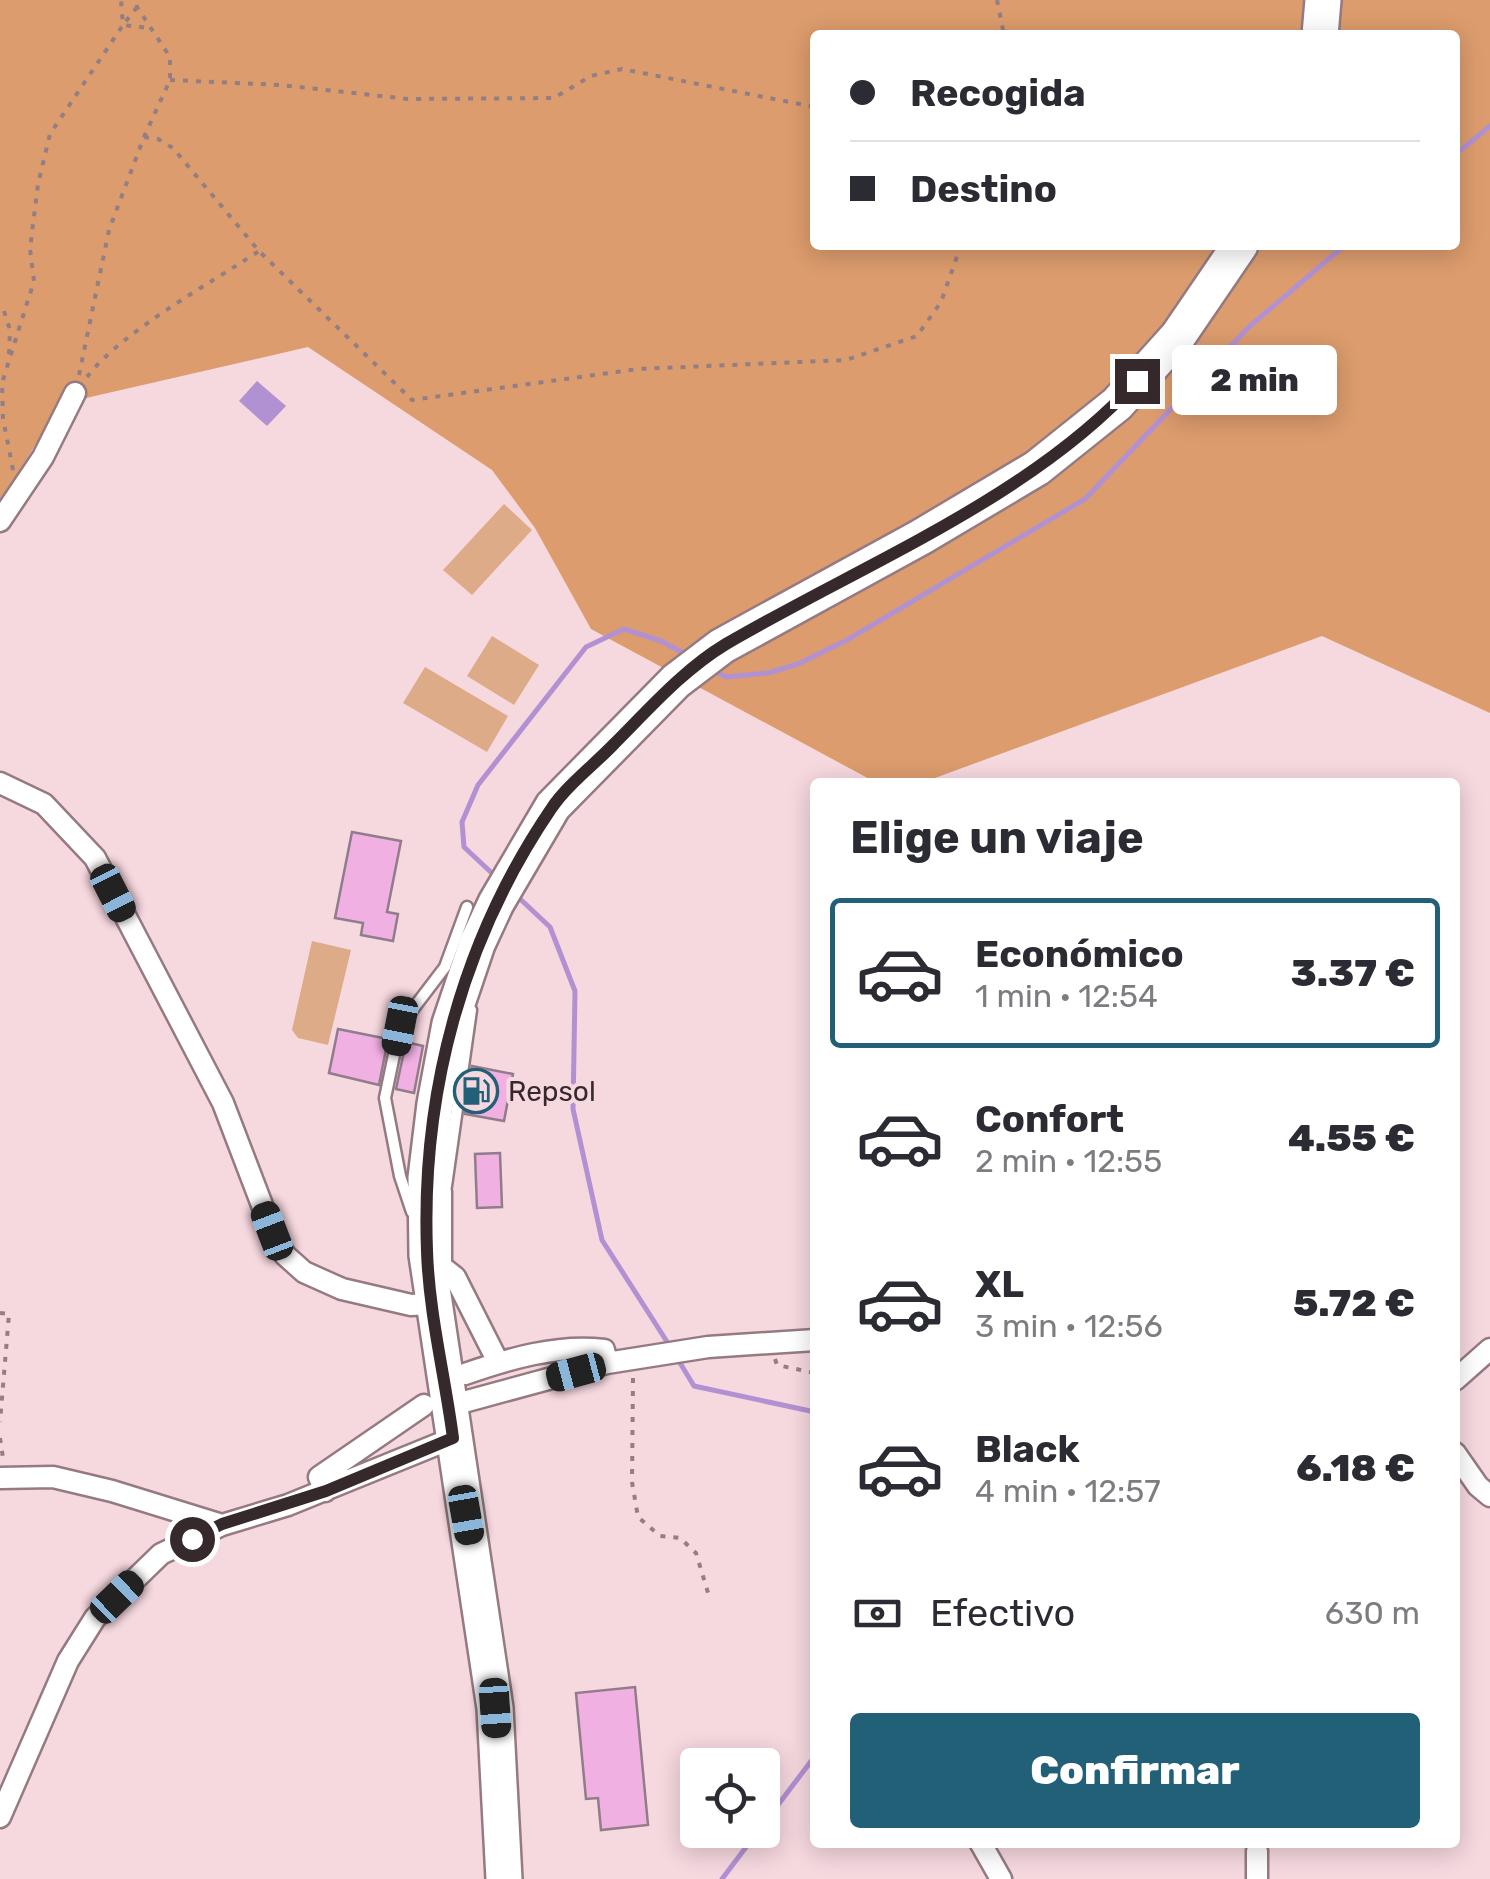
<!DOCTYPE html>
<html lang="es">
<head>
<meta charset="utf-8">
<style>
  :root { --surface:#fff; --page:#f2f2f3; --text:#2b2b33; --muted:#7c7c81; --line:#e1e1e2; --accent:#216076 }
  body { margin:0; font-family:Rubik,sans-serif; background:var(--page); color:var(--text); height:100vh; display:flex; flex-direction:column; font-size:38px; white-space:nowrap }
  * { box-sizing:border-box; margin:0 }
  p { font-size:32px; color:var(--muted) }
  .icon { flex:none; width:55px; height:55px; fill:none; stroke:currentColor; stroke-width:2; stroke-linecap:round; stroke-linejoin:round }
  .map { position:relative; flex:1; overflow:hidden }
  .panel { position:absolute; left:810px; top:778px; width:650px; height:1070px; display:flex; flex-direction:column; background:var(--surface); border-radius:10px; box-shadow:0 5px 25px #0003 }
  .panel>* { flex:none }
  .hud { position:absolute; left:810px; top:30px; width:650px; height:220px; border-radius:10px; box-shadow:0 5px 25px #0003; display:grid; align-content:center; height:220px; padding:0 40px; background:var(--surface) }
  .tools { position:absolute; left:680px; top:1748px; display:grid; gap:20px }
  .tools a { display:grid; place-items:center; width:100px; height:100px; border-radius:10px; background:var(--surface); box-shadow:0 5px 25px #0003; font-size:50px }
  .end { position:absolute; width:45px; height:45px; margin:-22px; border:12px solid #35292c; background:#fff; box-shadow:0 0 0 5px #fff }
  .from { border-radius:50% }
  .bubble { position:absolute; height:70px; border-radius:10px; background:var(--surface); box-shadow:0 5px 25px #0003; font-size:32px; font-weight:800; line-height:70px; text-align:center }
  .car { position:absolute; width:30px; height:60px; margin:-30px -15px; border-radius:12px; box-shadow:0 0 8px 2px #0007; background:linear-gradient(#222 24%,#8ab4d8 0 40%,#222 0 76%,#8ab4d8 0 86%,#222 0) }
  .hud b { display:flex; align-items:center; gap:35px; height:95px; font-size:38px }
  .hud b+b { border-top:2px solid var(--line) }
  .hud i { width:25px; height:25px; background:var(--text) }
  ul { padding:0; list-style:none }
  li { display:flex; align-items:center; gap:30px; height:150px; margin:0 20px 15px; padding:0 20px; border:5px solid transparent; border-radius:10px }
  li div { flex:1 }
  li b { display:block; font-size:38px }
  li em { font-style:normal; font-weight:800 }
  li.selected { border-color:var(--accent) }
  li>.icon { width:90px; height:90px; stroke-width:1.5 }
  h2 { padding:0 40px; font-size:45px; line-height:120px }
  .pay { display:flex; align-items:center; gap:25px; height:110px; padding:0 40px; font-size:38px }
  .pay p { margin-inline-start:auto }
  .cta { display:flex; gap:20px; margin-top:auto; padding:20px 40px }
  .cta a { flex:1; height:115px; border-radius:10px; background:var(--accent); color:#fff; font-size:40px; font-weight:800; line-height:115px; text-align:center }
  .map>svg:first-child { display:block }
</style>
</head>
<body>
<div class="map">
<svg width="1490" height="1879" viewBox="0 0 1490 1879">
  <rect width="100%" height="100%" fill="#f6d8df"/>
  <!-- green -->
  <path fill="#ddab88" d="M 504,504 L 532,530 L 472,595 L 443,570 Z
    M 492,636 L 539,665 L 514,705 L 467,676 Z
    M 425,667 L 508,716 L 487,752 L 403,703 Z
    M 312,941 L 351,950 L 328,1045 L 298,1038 L 292,1030 Z"/>
  <!-- forest -->
  <path fill="#dc9c6d" fill-rule="evenodd" d="M 0,0 L 1490,0 L 1490,713 L 1322,636 L 924,782 L 875,782 L 591,629 L 535,528 L 492,470 L 308,347 L 60,404 L 0,503 ZM 815,35 L 1455,35 L 1455,245 L 815,245 Z"/>
  <!-- water -->
  <path fill="#b291d2" d="M 257,381 L 286,406 L 267,426 L 239,401 Z"/>
  <g fill="none" stroke-linecap="round" stroke-linejoin="round">
    <!-- stream -->
    <path stroke="#b291d2" stroke-width="5" d="M 1455,155 L 1490,126
      M 714,671 L 726,677 L 768,673 L 798,664 L 847,640 L 1085,499 L 1250,326 L 1345,245
      M 495,876 L 464,847 L 462,822 L 478,785 L 586,647 L 624,629 L 661,641 L 687,655
      M 518,897 L 550,927 L 575,991 L 573,1109 L 602,1240 L 671,1348
      M 677,1358 L 694,1386 L 815,1412
      M 762,1826 L 815,1756
      M 722,1879 L 759,1830"/>
  </g>
  <!-- building -->
  <path fill="#f0b0e2" stroke="#907c8b" stroke-width="2.5" d="M 352,832 L 401,841 L 387,912 L 398,914 L 393,941 L 361,935 L 363,923 L 335,918 Z
    M 338,1029 L 388,1039 L 379,1085 L 329,1073 Z
    M 406,1042 L 423,1046 L 414,1093 L 396,1089 Z
    M 472,1066 L 513,1074 L 504,1121 L 465,1114 Z
    M 500,1153 L 502,1207 L 477,1208 L 475,1154 Z
    M 635,1687 L 648,1825 L 601,1830 L 598,1798 L 586,1799 L 576,1693 Z"/>
  <g fill="none" stroke-linecap="round" stroke-linejoin="round">
    <defs>
      <path id="service" d="M 440,1200 L 446,1186 L 471,1010
        M 412,1212 L 400,1176 L 385,1098 L 400,1026 L 445,967 L 467,907
        M 446,1269 L 446,1191"/>
      <path id="minor" d="M 0,521 L 43,457 L 75,393
        M 0,783 L 44,804 L 95,858 L 223,1103 L 272,1231 L 285,1255 L 304,1272 L 342,1289 L 411,1305 L 432,1304
        M 427,1255 L 455,1277 L 498,1362
        M 465,1374 C 508,1359 558,1344 604,1350 L 607,1363
        M 1455,1380 L 1490,1349
        M 449,1406 L 607,1363 L 708,1347 L 815,1340
        M 1455,1453 L 1478,1486 L 1490,1496
        M 0,1478 L 53,1477 L 112,1491 L 222,1525
        M 325,1491 L 319,1477 L 424,1405
        M 0,1817 L 68,1661 L 95,1618 L 161,1554 L 222,1525 L 288,1505 L 453,1438
        M 980,1842 L 1001,1879
        M 1257,1879 L 1257,1851"/>
      <path id="trunk" d="M 1320,35 L 1323,0
        M 504,1879 L 495,1708 L 427,1255 L 426,1178 L 435,1104 L 450,1024 L 477,944 L 496,903 L 553,806 L 676,681 L 722,646 L 921,537 L 1037,468 L 1117,404 L 1178,336 L 1240,245"/>
    </defs>
    <!-- service casing -->
    <use href="#service" stroke="#957b81" stroke-width="15"/>
    <!-- minor casing -->
    <use href="#minor" stroke="#957b81" stroke-width="25"/>
    <!-- trunk casing -->
    <use href="#trunk" stroke="#957b81" stroke-width="40"/>
    <!-- path -->
    <path stroke="#937e83" stroke-width="4" stroke-dasharray="5 8" stroke-linecap="butt" d="M 997,0 L 1004,35
      M 137,7 L 123,25 L 149,28
      M 170,80 L 281,85 L 408,99 L 554,98 L 591,76 L 622,69 L 815,107
      M 144,137 L 158,139 L 173,148 L 259,251 L 412,400 L 638,369 L 846,360 L 917,336 L 941,302 L 961,245
      M 4,311 L 10,330 L 9,355
      M 79,375 L 109,230 L 144,137 L 170,80 L 170,57 L 137,7 L 136,0
      M 87,377 C 121,332 211,283 259,251
      M 13,470 L 3,418 L 2,383 L 34,281 L 30,249 L 38,184 L 50,134 L 123,25 L 121,0
      M 0,1313 L 9,1314 L 0,1422
      M 775,1359 L 777,1365 L 815,1373
      M 633,1378 L 632,1482 L 638,1517 L 660,1536 L 680,1538 L 696,1553 L 709,1596
      M 0,1438 L 3,1458"/>
    <!-- service -->
    <use href="#service" stroke="#fff" stroke-width="10"/>
    <!-- minor -->
    <use href="#minor" stroke="#fff" stroke-width="20"/>
    <!-- trunk -->
    <use href="#trunk" stroke="#fff" stroke-width="35"/>
  </g>
  <g fill="none" stroke-linecap="round" stroke-linejoin="round">
    <!-- route -->
    <path stroke="#35292c" stroke-width="12" d="M 192,1539 L 222,1524 L 326,1491 L 453,1438 C 445,1376 429,1314 427,1251 C 421,1094 462,940 551,809 C 567,785 594,765 614,744 C 649,709 683,670 726,644 C 861,565 1031,498 1137,381"/>
  </g>
  <!-- icons -->
  <defs>
    <symbol id="fuel-ring" viewBox="-11 -11 22 22"><circle r="9.5" fill="#f6d8df" stroke="#216076" stroke-width="1.5"/><path d="M-5.5-6h7V0h2V4h1.3V-2.5L3-4.5l.8-.8L6-3V5H2.5V1h-1V6h-7ZM-4.2-4.7v3.2H.2V-4.7Z" fill="#216076"/></symbol>
  </defs>
  <g fill-rule="evenodd">
    <use href="#fuel-ring" x="451" y="1066" width="50" height="50"/>
  </g>
  <g text-anchor="middle" dominant-baseline="central" stroke-width="8" stroke-linejoin="round" paint-order="stroke">
    <!-- poi labels -->
    <g font-size="28" fill="#35292c" stroke="#f6d8df" text-anchor="start">
      <text x="508" y="1091">Repsol</text>
    </g>
  </g>
</svg>
<div class="tools">
<a><svg class="icon" aria-label="locate" viewBox="0 0 24 24"><circle cx="12" cy="12" r="6"/><path d="M12 2v4M12 18v4M2 12h4M18 12h4"/></svg></a>
</div>
<i class="end from" style="left:192px;top:1539px"></i>
<i class="end" style="left:1137px;top:381px"></i>
<div class="bubble" style="left:1172px;top:345px;width:165px">2 min</div>
<i class="car" style="left:113px;top:893px;rotate:153deg"></i>
<i class="car" style="left:400px;top:1026px;rotate:191deg"></i>
<i class="car" style="left:272px;top:1231px;rotate:339deg"></i>
<i class="car" style="left:576px;top:1372px;rotate:255deg"></i>
<i class="car" style="left:466px;top:1515px;rotate:170deg"></i>
<i class="car" style="left:117px;top:1597px;rotate:46deg"></i>
<i class="car" style="left:495px;top:1708px;rotate:176deg"></i>
<div class="hud">
<b><i class="from"></i>Recogida</b>
<b><i></i>Destino</b>
</div>
<section class="panel">
<h2>Elige un viaje</h2>
<ul>
<li class="selected"><svg class="icon" aria-label="car" viewBox="0 0 24 24"><path d="M5 17H2v-5l4-1 3-4h7l3 4 3 1v5h-3M9 17h6M6 11h13"/><circle cx="7" cy="17" r="2"/><circle cx="17" cy="17" r="2"/></svg><div><b>Económico</b><p>1 min · 12:54</p></div><em>3.37 €</em></li>
<li><svg class="icon" aria-label="car" viewBox="0 0 24 24"><path d="M5 17H2v-5l4-1 3-4h7l3 4 3 1v5h-3M9 17h6M6 11h13"/><circle cx="7" cy="17" r="2"/><circle cx="17" cy="17" r="2"/></svg><div><b>Confort</b><p>2 min · 12:55</p></div><em>4.55 €</em></li>
<li><svg class="icon" aria-label="car" viewBox="0 0 24 24"><path d="M5 17H2v-5l4-1 3-4h7l3 4 3 1v5h-3M9 17h6M6 11h13"/><circle cx="7" cy="17" r="2"/><circle cx="17" cy="17" r="2"/></svg><div><b>XL</b><p>3 min · 12:56</p></div><em>5.72 €</em></li>
<li><svg class="icon" aria-label="car" viewBox="0 0 24 24"><path d="M5 17H2v-5l4-1 3-4h7l3 4 3 1v5h-3M9 17h6M6 11h13"/><circle cx="7" cy="17" r="2"/><circle cx="17" cy="17" r="2"/></svg><div><b>Black</b><p>4 min · 12:57</p></div><em>6.18 €</em></li>
</ul>
<div class="pay"><svg class="icon" aria-label="cash" viewBox="0 0 24 24"><path d="M3 7h18v10H3z"/><circle cx="12" cy="12" r="2"/></svg>Efectivo<p>630 m</p></div>
<div class="cta"><a>Confirmar</a></div>
</section>
</div>
</body>
</html>
